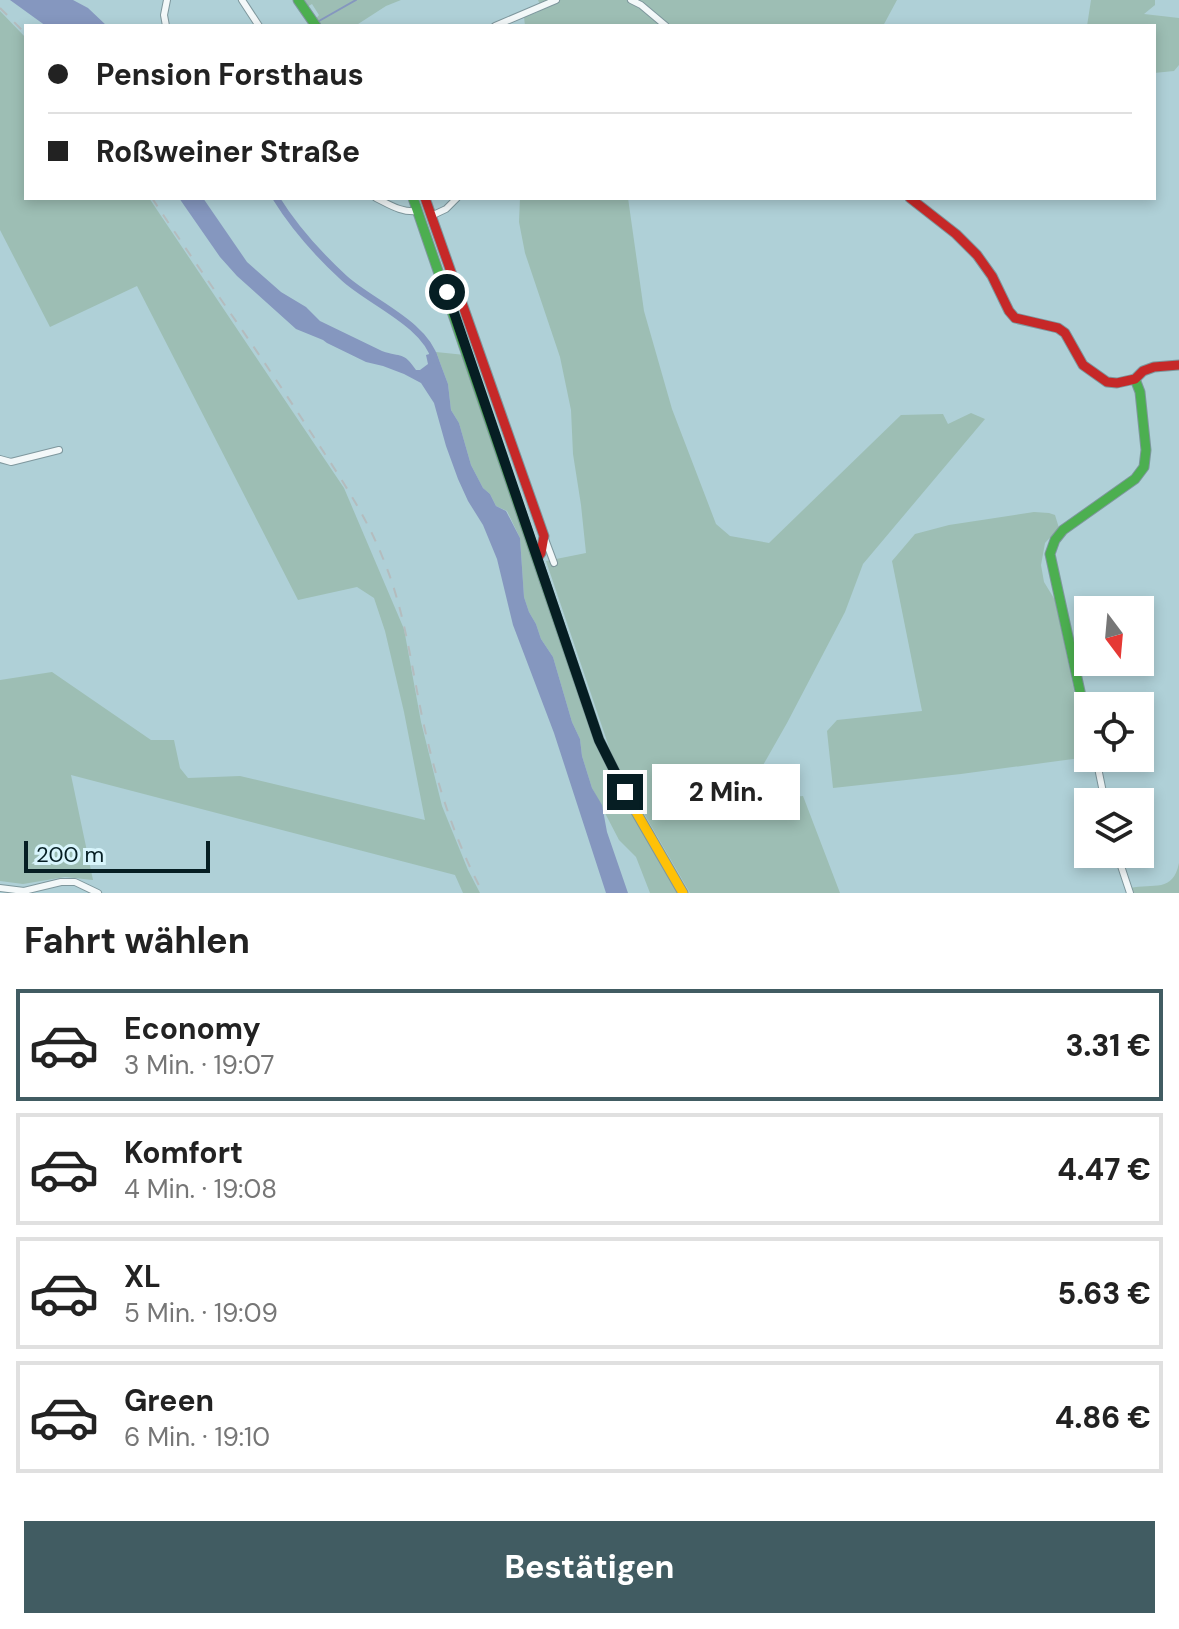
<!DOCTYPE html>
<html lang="de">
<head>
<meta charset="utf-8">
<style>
  :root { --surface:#fff; --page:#f2f2f2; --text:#222; --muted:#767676; --line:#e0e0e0; --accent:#415c62 }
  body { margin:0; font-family:"DM Sans",sans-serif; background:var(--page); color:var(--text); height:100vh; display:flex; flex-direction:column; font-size:30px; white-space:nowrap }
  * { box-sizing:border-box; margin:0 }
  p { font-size:26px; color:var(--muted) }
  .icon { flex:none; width:44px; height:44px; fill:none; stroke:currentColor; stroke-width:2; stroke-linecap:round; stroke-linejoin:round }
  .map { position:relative; height:893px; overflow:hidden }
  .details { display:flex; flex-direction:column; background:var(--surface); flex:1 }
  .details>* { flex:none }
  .hud { position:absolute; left:24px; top:24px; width:1132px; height:176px; border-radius:0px; box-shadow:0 4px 12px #0003; display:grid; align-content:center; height:176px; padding:0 24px; background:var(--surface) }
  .needle { width:52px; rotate:164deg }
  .controls { position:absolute; left:1074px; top:596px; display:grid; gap:16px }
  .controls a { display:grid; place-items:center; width:80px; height:80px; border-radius:0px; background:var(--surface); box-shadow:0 4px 12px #0003; font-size:40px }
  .scale { position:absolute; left:24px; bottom:20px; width:186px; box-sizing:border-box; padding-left:8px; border:4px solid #061e23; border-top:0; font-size:22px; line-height:28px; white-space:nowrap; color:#061e23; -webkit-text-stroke:6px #d8f5fc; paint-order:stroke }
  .end { position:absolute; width:36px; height:36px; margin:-18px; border:10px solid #061e23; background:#fff; box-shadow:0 0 0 4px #fff }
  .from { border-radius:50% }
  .bubble { position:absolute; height:56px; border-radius:0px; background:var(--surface); box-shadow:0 4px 12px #0003; font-size:26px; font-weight:800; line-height:56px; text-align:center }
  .hud b { display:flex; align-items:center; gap:28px; height:76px; font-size:30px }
  .hud b+b { border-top:2px solid var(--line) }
  .hud i { width:20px; height:20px; background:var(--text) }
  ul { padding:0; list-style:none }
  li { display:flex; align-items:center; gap:24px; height:112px; margin:0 16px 12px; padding:0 8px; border:4px solid var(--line); border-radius:0px }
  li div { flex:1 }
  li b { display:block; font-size:30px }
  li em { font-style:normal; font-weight:800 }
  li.current { border-color:var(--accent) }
  li>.icon { width:72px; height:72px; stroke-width:1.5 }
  h2 { padding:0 24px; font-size:36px; line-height:96px }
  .primary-button { display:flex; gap:16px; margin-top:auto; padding:16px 24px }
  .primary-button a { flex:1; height:92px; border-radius:0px; background:var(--accent); color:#fff; font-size:32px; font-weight:800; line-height:92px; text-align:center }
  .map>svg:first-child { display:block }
</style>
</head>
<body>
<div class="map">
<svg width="1179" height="893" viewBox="0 0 1179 893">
  <rect width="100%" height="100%" fill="#afd0d7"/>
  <!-- green -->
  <path fill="#9dbeb4" d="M 302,0 L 401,0 L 386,6 L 355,26 L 319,26 L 315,20 L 319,15 L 312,4 L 307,7 Z
    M 538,0 L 897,0 L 883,26 L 525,26 L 524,17 L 538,12 L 540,5 Z
    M 1091,0 L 1155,0 L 1155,5 L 1144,14 L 1179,18 L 1179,65 L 1174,71 L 1154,73 L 1154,26 L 1087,26 Z
    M 0,11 L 26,38 L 26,198 L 149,198 L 344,488 L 404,629 L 421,722 L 442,806 L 468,870 L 480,893 L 463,893 L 455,875 L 71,775 L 93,880 L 65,877 L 23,884 L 0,881 L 0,680 L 52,672 L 151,740 L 174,740 L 180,768 L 188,778 L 240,776 L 425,820 L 404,712 L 385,631 L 374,598 L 357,587 L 298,600 L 137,286 L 50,327 L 0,230 Z
    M 520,198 L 628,198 L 644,311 L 672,409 L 716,524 L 730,536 L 769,543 L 901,415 L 943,414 L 948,424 L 971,413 L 985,419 L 863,564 L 845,612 L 787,723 L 762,767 L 770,799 L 803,796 L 840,893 L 690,893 L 621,774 L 610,750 L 546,561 L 586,553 L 581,505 L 573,454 L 571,410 L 560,357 L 525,253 L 519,222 Z
    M 436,352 L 465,355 L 602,754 L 680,893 L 650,893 L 636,857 L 619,840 L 592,788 L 582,756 L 580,739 L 572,722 L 553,657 L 541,639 L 536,624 L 529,612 L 524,597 L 520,538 L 507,511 L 496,506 L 490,494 L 483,488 L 471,465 L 459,423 L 451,410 L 448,384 Z
    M 1034,512 L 1049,513 L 1055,515 L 1059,528 L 1045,543 L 1041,565 L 1044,582 L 1055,600 L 1088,757 L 961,774 L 833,788 L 827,731 L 837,720 L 922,711 L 892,561 L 915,534 L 949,525 Z
    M 1179,863 L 1179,893 L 1132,893 L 1130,888 C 1154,883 1173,893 1179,863 Z"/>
  <!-- water -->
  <path fill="#8597bf" d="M 10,0 L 73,0 L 88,8 L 107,26 L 46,26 Z
    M 179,198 L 203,198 L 247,262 L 281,292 L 306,307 L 320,321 L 382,351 C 402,358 403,351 416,370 L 420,370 L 428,364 L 426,355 L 436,352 L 448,384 L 451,410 L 459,423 L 471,465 L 483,488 L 490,494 L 496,506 L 506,511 L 520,538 L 524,597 L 529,612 L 536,624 L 541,639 L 553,657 L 572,722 L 580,739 L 582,756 L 592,788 L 602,805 L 607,832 L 628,893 L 606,893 L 554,733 L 513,625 L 497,559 L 483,525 L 468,501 L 458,479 L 446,446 L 434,403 L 421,383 L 404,374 L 383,366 L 366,362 L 327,343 L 323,340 L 296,329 L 237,276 L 220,257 Z"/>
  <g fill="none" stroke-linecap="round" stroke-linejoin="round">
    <!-- stream -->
    <path stroke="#8597bf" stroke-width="2" d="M 319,21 L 356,0"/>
    <!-- canal -->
    <path stroke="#8597bf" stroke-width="7" d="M 276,198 C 294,227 319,255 344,278 C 370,302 426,324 435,360"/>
    <defs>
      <path id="street" d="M 242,0 L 259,26
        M 631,0 L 641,5 L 666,26
        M 166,26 L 164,15 L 167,0
        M 495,26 L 556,0
        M 376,198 C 390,205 402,213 418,211
        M 431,216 L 446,209 L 457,198
        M 0,459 L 11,462 L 59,450
        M 545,539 L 554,563
        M 1096,758 L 1105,802
        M 1117,854 L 1130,893
        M 0,888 L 24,891 L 61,882 L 75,882 L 98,893"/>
      <path id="fast" d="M 298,0 L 316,26
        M 413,198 L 599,740 L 628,798
        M 1088,728 L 1050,554 L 1055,540 L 1063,530 L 1135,479 L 1144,467 L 1146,450 L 1140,392 L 1135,379"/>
      <path id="slow" d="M 628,798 L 683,893"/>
      <path id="jam" d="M 425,198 L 544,536 L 541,553 L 538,557
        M 910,198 L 956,234 L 977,255 L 992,276 L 1009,311 L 1015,318 L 1058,328 L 1065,333 L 1083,365 L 1107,382 L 1117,383 L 1135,379 L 1143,371 L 1154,367 L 1179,365"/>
    </defs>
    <!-- street casing -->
    <use href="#street" stroke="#7e979d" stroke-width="8"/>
    <!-- fast casing -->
    <use href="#fast" stroke="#7e979d" stroke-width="11"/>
    <!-- slow casing -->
    <use href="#slow" stroke="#7e979d" stroke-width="11"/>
    <!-- jam casing -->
    <use href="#jam" stroke="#7e979d" stroke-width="11"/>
    <!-- street -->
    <use href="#street" stroke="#f3f8f9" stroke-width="6"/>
    <!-- fast -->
    <use href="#fast" stroke="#4caf50" stroke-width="9"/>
    <!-- slow -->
    <use href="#slow" stroke="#ffc107" stroke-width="9"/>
    <!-- jam -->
    <use href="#jam" stroke="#c62828" stroke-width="9"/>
    <!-- rail -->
    <path stroke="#b4bcbe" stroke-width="2" stroke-dasharray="10 10" stroke-linecap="butt" d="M 0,8 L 26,34
      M 152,198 C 202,274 256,348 306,425 C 333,467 363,509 382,556 C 405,610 411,665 423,721 C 436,781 454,839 483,893"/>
  </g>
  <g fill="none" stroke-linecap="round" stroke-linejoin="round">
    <!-- route -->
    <path stroke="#061e23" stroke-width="10" d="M 447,292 L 599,740 L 625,792"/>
  </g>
</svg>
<div class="controls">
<a><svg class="needle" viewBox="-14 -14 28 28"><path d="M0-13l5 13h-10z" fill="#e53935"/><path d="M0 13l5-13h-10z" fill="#767676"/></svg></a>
<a><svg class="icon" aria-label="locate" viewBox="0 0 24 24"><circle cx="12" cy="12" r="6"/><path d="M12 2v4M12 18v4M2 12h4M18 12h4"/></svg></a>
<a><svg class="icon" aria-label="layers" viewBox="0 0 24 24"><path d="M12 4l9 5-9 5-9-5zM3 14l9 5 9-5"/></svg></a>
</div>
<div class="scale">200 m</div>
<i class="end from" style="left:447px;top:292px"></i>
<i class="end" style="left:625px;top:792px"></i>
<div class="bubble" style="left:652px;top:764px;width:148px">2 Min.</div>
<div class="hud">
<b><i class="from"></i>Pension Forsthaus</b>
<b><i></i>Roßweiner Straße</b>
</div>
</div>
<section class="details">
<h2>Fahrt wählen</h2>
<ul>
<li class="current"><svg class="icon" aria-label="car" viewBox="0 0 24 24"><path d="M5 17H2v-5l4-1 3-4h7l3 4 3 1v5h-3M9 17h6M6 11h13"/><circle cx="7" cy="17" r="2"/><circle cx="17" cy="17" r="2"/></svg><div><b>Economy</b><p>3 Min. · 19:07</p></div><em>3.31 €</em></li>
<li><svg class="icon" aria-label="car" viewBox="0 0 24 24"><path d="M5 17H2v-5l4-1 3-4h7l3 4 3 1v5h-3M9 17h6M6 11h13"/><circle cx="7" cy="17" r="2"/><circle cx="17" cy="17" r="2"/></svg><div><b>Komfort</b><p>4 Min. · 19:08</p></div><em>4.47 €</em></li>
<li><svg class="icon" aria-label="car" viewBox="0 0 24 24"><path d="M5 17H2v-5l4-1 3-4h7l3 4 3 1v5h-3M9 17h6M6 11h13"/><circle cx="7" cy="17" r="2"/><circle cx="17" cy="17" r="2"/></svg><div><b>XL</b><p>5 Min. · 19:09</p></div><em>5.63 €</em></li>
<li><svg class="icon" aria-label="car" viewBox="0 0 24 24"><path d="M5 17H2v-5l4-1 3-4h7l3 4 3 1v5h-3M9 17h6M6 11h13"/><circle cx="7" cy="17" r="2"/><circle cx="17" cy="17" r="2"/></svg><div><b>Green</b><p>6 Min. · 19:10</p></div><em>4.86 €</em></li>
</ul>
<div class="primary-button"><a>Bestätigen</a></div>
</section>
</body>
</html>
